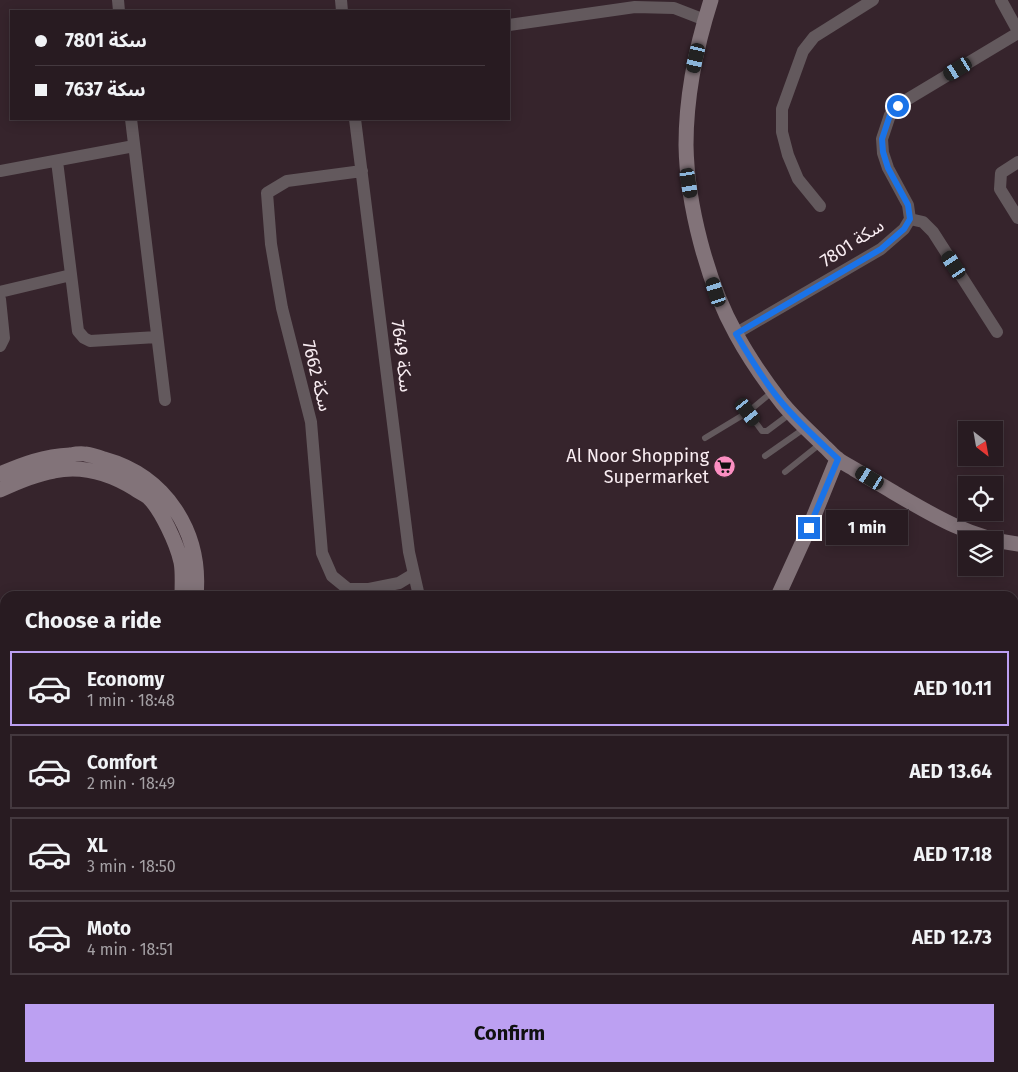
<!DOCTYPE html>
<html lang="en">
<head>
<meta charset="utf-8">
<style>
  :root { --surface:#281b21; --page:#30242a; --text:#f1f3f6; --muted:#a5a1a5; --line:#44393f; --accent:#bca0f2 }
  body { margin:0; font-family:"Fira Sans","Noto Sans Arabic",sans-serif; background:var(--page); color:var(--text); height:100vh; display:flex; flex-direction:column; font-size:19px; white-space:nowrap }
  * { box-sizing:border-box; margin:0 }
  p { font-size:16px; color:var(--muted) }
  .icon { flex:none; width:28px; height:28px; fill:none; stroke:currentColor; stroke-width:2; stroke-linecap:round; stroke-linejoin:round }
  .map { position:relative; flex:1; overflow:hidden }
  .panel { position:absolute; left:0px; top:591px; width:1019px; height:481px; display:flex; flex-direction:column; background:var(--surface); border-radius:15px 15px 0 0; box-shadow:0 2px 12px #0003,0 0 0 1px var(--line) }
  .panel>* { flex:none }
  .guide { position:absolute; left:10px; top:10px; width:500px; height:110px; border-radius:0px; box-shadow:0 2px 12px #0003,0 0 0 1px var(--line); display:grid; align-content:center; height:110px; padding:0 25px; background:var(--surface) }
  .needle { width:32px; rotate:149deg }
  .controls { position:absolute; left:958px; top:421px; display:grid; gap:10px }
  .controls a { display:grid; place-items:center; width:45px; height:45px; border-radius:0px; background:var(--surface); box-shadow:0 2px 12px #0003,0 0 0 1px var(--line); font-size:25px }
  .end { position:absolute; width:22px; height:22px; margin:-11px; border:6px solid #1a73e8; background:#fff; box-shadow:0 0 0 2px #fff }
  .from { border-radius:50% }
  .bubble { position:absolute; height:35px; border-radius:0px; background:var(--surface); box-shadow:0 2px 12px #0003,0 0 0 1px var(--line); font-size:16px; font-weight:700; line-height:35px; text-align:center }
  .car { position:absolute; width:15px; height:30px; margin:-15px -8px; border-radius:6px; box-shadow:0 0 4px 1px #0007; background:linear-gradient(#222 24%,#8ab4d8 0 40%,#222 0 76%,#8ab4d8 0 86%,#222 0) }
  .guide b { display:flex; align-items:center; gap:18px; height:48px; font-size:19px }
  .guide b+b { border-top:1px solid var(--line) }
  .guide i { width:12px; height:12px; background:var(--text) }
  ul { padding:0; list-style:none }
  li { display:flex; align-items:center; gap:15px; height:75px; margin:0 10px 8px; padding:0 15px; border:2px solid var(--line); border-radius:0px }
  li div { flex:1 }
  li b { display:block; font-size:19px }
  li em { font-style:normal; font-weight:700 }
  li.on { border-color:var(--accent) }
  li>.icon { width:45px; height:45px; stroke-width:1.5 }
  h2 { padding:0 25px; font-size:22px; line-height:60px }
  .primary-button { display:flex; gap:10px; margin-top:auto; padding:10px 25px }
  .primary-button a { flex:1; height:58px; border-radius:0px; background:var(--accent); color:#111; font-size:20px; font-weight:700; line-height:58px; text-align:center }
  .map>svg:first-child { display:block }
</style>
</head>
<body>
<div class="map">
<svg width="1018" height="1072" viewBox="0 0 1018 1072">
  <rect width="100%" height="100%" fill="#36242c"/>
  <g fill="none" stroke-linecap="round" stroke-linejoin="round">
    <!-- lane -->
    <path stroke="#63595d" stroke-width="6" d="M 748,412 L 772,392
      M 705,438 L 748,412 L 762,431 L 767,431 L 791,413
      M 765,456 L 805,428
      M 785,472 L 820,444"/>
    <!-- street -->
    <path stroke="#63595d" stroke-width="12" d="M 118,0 L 119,11
      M 341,0 L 342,11
      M 1001,0 L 1018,31
      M 509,25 L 635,7 L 674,8 L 705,20
      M 131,119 L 165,400
      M 355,119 L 409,552 L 419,596
      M 57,161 L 78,331 L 84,338 L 90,341 L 157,337
      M 1018,162 L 1001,173 L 1000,189 L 1018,218
      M 0,171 L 134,146
      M 362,171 L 287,181 L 267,193 L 271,244 L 282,308 L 311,422 L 322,553 L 332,576 L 348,589 L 369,589 L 399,583 L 414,574
      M 820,206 L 798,179 L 788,155 L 782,132 L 782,109 L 803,51 L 814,37 L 873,0
      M 910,219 L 923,222 L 933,232 L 997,332
      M 0,292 L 71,275
      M 0,299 L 4,338 L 0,346
      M 735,334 L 881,249 L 904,229 L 910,219 L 908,205 L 888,168 L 883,153 L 882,139 L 890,115 L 898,105 L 1018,33
      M 1014,797 L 1018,800
      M 1014,935 L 1018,936
      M 1014,954 L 1018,958
      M 897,1068 L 899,1072
      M 994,1068 L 996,1072
      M 568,1072 L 569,1068
      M 708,1072 L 708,1068
      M 861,1072 L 862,1068"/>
    <!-- secondary -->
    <path stroke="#827379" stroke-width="15" d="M 711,0 C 696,47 686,95 686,145 C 687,204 707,282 736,334 C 749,358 765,381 782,403 C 795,419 810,432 824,446 C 829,450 833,456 838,459 C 843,463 849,466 854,469 C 867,477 880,484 893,492 C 932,515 972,539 1018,544
      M 0,474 C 23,464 44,456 70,455 C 75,454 80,453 85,454 C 91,455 98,457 104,459 C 166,476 202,532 196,596
      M 0,490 C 17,482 36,474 54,471 C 83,465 111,474 135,489 C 139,492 144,494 148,497 C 161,509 177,544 181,562 C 183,572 182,585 182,596
      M 778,596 L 809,528 L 837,459"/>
  </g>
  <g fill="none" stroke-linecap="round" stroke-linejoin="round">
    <!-- route -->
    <path stroke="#1a73e8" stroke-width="6" d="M 809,528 L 838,459 C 819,441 800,424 783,404 C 765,383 750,358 736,334 L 881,249 L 904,229 L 910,219 L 908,205 L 888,168 L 883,152 L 882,139 L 890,115 L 898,106"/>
  </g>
  <!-- icons -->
  <defs>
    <symbol id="supermarket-disc" viewBox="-11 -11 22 22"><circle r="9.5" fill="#fc8fc2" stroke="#36242c"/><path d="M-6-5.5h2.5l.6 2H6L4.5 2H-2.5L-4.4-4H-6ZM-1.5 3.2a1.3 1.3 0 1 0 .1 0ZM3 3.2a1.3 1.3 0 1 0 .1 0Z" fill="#111"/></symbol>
  </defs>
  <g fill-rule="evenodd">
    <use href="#supermarket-disc" x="712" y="454" width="25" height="25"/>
  </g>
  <g text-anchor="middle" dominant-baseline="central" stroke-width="4" stroke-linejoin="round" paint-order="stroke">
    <!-- street labels -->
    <g font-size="18" fill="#f9edf2" stroke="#36242c">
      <text transform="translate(852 243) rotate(-33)">سكة 7801</text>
      <text transform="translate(402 356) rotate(83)">سكة 7649</text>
      <text transform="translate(317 376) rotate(76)">سكة 7662</text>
    </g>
    <!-- poi labels -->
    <g font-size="18" fill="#f9edf2" stroke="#36242c" text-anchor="end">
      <text x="709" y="456">Al Noor Shopping<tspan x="709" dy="21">Supermarket</tspan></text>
    </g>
  </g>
</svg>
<div class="controls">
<a><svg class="needle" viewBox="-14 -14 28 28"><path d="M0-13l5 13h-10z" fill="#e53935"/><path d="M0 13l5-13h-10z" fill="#a5a1a5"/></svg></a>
<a><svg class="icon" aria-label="locate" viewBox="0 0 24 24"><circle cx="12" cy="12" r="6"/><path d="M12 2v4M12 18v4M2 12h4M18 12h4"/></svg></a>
<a><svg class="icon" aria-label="layers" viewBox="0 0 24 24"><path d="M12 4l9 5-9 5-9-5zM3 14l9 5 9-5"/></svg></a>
</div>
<i class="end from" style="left:898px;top:106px"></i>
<i class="end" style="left:809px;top:528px"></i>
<div class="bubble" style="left:826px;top:510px;width:82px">1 min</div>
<i class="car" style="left:696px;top:58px;rotate:193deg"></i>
<i class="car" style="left:958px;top:69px;rotate:239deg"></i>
<i class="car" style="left:689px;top:183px;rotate:171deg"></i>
<i class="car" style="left:954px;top:265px;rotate:327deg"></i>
<i class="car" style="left:716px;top:292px;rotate:342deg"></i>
<i class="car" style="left:748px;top:412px;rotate:143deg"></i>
<i class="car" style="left:870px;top:478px;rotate:301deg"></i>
<div class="guide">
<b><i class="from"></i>سكة 7801</b>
<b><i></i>سكة 7637</b>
</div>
<section class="panel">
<h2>Choose a ride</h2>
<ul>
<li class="on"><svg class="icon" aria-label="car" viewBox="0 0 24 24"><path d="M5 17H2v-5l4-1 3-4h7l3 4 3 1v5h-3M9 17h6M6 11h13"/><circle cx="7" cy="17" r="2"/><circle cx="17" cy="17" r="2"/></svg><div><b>Economy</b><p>1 min · 18:48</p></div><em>AED 10.11</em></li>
<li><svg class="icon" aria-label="car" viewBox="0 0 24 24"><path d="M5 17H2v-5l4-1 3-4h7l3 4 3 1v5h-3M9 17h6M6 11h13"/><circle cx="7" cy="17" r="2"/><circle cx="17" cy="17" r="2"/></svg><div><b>Comfort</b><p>2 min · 18:49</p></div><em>AED 13.64</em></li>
<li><svg class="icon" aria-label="car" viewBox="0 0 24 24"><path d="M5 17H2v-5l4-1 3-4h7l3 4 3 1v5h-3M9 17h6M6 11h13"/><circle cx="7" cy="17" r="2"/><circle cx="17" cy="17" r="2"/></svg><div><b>XL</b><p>3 min · 18:50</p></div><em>AED 17.18</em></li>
<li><svg class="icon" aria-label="car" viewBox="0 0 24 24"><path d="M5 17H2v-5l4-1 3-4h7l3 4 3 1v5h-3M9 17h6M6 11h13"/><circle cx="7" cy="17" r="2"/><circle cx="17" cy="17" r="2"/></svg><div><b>Moto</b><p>4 min · 18:51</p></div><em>AED 12.73</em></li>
</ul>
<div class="primary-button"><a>Confirm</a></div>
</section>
</div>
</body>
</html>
